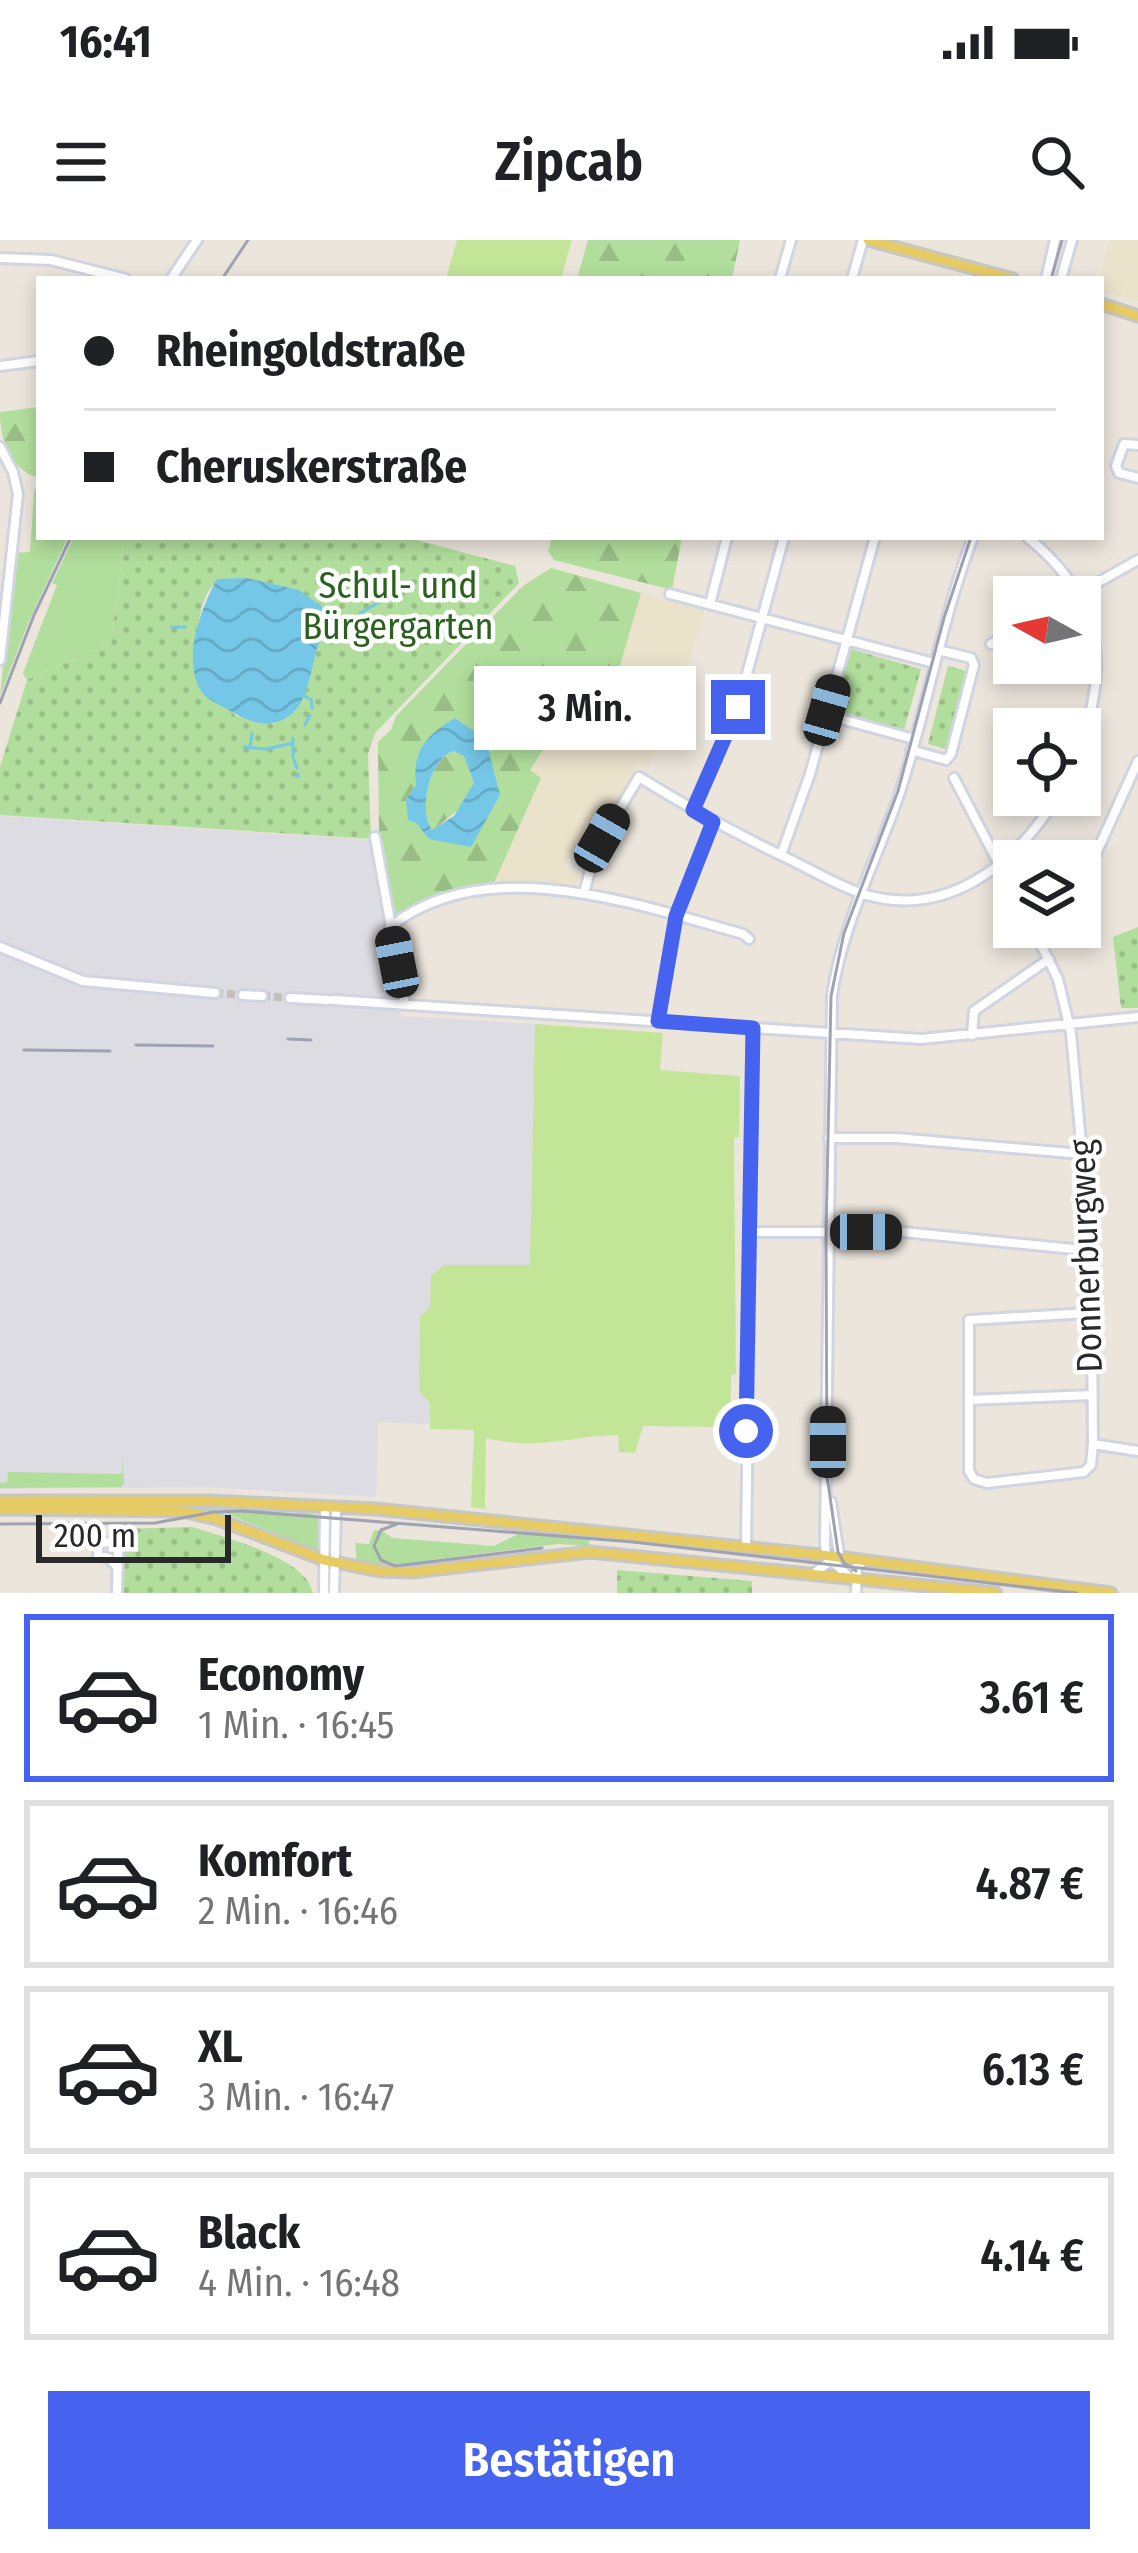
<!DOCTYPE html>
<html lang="de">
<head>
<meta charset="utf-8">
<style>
  :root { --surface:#fff; --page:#f2f2f2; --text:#202124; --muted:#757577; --line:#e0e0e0; --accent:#4563ee }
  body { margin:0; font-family:"Fira Sans Condensed",sans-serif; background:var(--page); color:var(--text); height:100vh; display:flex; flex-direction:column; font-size:45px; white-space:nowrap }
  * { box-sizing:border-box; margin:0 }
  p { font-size:39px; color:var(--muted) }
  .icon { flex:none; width:66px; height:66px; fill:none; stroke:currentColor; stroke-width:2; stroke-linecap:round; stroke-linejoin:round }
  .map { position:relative; height:1353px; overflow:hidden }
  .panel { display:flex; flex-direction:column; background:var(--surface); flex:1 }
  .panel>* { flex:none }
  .guide { position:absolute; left:36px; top:36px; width:1068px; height:264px; border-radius:0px; box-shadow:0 6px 18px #0003; display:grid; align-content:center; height:264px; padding:0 48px; background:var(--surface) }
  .needle { width:78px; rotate:278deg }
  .fabs { position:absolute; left:993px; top:336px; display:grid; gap:24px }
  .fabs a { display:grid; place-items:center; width:108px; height:108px; border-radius:0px; background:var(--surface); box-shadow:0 6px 18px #0003; font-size:60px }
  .scale { position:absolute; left:36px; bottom:30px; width:195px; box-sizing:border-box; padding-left:12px; border:6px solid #292929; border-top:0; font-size:33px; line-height:42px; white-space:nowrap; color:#292929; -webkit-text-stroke:9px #fff; paint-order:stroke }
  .end { position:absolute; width:54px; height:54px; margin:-27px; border:15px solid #4563ee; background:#fff; box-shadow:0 0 0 6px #fff }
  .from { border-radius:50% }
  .bubble { position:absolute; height:84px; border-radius:0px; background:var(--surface); box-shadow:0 6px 18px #0003; font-size:39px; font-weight:600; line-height:84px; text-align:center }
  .car { position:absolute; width:36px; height:72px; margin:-36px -18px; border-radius:15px; box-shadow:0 0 9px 3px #0007; background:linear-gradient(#222 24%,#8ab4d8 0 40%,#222 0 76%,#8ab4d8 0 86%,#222 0) }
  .guide b { display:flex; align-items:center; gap:42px; height:114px; font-size:45px }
  .guide b+b { border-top:3px solid var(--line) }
  .guide i { width:30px; height:30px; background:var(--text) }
  ul { padding:21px 0 0; list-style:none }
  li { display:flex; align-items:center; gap:36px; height:168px; margin:0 24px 18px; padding:0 24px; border:6px solid var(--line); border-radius:0px }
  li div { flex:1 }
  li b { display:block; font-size:45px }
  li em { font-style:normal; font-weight:600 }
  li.active { border-color:var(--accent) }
  li>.icon { width:108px; height:108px; stroke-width:1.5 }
  .action { display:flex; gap:24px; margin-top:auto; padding:24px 48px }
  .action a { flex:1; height:138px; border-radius:0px; background:var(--accent); color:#fff; font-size:48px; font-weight:600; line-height:138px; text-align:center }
  .status { display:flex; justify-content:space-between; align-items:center; height:84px; padding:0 60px; background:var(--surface); direction:ltr }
  .status svg { height:33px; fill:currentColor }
  header { display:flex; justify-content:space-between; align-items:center; height:156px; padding:0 48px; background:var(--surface); font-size:54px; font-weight:600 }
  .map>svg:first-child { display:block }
</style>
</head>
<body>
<div class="status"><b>16:41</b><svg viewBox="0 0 49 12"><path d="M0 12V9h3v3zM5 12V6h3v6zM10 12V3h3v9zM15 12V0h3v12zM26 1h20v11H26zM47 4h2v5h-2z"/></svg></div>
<header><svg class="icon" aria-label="menu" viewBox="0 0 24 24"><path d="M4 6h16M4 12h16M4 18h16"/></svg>Zipcab<svg class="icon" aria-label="search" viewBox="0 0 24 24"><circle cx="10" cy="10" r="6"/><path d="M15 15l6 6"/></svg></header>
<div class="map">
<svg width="1138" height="1353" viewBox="0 0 1138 1353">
  <defs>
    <pattern id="forest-firs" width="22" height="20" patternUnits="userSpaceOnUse" patternTransform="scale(3)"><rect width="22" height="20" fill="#b1de9c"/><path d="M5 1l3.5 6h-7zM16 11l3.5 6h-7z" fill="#98be86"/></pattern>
    <pattern id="park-dots" width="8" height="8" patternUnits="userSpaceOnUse" patternTransform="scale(3)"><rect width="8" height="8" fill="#b1de9c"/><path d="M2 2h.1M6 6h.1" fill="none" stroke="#98be86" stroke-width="1.8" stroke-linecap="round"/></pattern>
    <pattern id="water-waves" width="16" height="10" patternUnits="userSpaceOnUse" patternTransform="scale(3)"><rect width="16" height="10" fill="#75c7e7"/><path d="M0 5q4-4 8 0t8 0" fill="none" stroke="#65abc6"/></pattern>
  </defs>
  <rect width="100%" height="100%" fill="#ebe5dc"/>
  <!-- industrial -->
  <path fill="#dedce3" d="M 0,576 L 371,600 L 401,776 L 535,784 L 530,1026 L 444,1025 L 430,1184 L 378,1182 L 376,1257 L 204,1247 L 0,1249 Z"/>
  <!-- education -->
  <path fill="#ebe2cc" d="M 1110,0 L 1138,0 L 1138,61 L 1101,51 L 1104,38 L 1100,36 Z
    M 641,353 L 705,369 L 680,453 L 648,528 L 639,523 L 602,588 L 587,580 L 582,601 L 577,600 L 564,629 L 579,634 L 577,645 L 493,645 L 540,538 L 530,531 L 587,442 L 615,443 Z"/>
  <!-- grass -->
  <path fill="#b1de9c" d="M 39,243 L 39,297 L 68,297 L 29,381 L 0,456 L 15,313 L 30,312 L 34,251 Z
    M 74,297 L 125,297 L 111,402 L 27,440 L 23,433 L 57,345 L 52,343 Z
    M 122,1216 L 124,1244 L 121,1247 L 0,1248 L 0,1243 L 7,1242 L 8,1232 L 122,1234 Z
    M 159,1265 C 182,1265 204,1266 225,1269 L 224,1265 L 295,1274 L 297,1270 L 320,1276 L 320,1312 L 218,1270 L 204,1273 Z
    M 374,1290 L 383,1291 L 392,1298 L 494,1306 L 526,1290 L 590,1296 L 589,1306 L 558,1304 L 415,1322 L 414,1327 L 357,1325 L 355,1303 L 369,1304 Z"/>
  <!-- forest -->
  <path fill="url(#forest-firs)" fill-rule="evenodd" d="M 588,0 L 740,0 L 732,39 L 577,39 Z
    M 39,167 L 39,238 C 10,230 0,199 0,172 Z
    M 552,297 L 682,297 L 672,350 L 554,320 L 548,311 Z
    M 551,328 L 641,353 L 615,443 L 586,442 L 530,530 L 541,538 L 493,645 L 449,652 L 390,680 L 379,593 L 378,502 L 391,490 L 396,476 L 523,346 ZM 456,478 L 500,555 L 429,599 L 416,583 L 406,559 L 416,545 C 411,511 428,495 456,478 Z
    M 453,511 L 464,516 L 474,543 L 464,565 L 432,591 C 418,570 429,521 453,511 Z"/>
  <!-- park -->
  <path fill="url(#park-dots)" fill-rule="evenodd" d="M 125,297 L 405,297 L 515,326 L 519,343 L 375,493 L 368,514 L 371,599 L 0,575 L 0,527 L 27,440 L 111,402 ZM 246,338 L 328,388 L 319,403 L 298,467 L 274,484 L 236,476 L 195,436 C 194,416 197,354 216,343 C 224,339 237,340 246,338 Z
    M 850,409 L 921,429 L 904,490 L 833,471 Z
    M 948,426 L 970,432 L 950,510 L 928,504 Z
    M 1138,687 L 1138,768 L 1121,768 L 1113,697 Z
    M 192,1287 C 224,1297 307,1318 313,1353 L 121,1353 L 122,1289 Z
    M 617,1330 L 752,1341 L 752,1353 L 617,1353 Z"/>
  <!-- pitch -->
  <path fill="#c3e598" d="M 457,0 L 572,0 L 561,39 L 446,39 Z
    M 535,784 L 663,793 L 660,830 L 740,836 L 739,897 L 734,898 L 736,1134 L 731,1135 L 730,1187 L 643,1186 L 635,1213 L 619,1212 L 618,1195 C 567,1196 540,1211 486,1198 L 485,1269 L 471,1267 L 474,1190 L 430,1189 L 430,1163 L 419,1151 L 420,1077 L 430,1067 L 431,1036 L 444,1025 L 530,1025 Z"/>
  <!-- water -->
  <path fill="url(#water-waves)" fill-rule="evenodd" d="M 246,338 L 299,350 L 329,372 C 328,386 323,393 318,406 C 312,423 309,454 297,468 C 278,491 254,485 232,472 C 215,461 201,461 195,436 C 187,404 203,365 217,339 Z
    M 455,478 L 486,500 L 500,555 L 471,607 L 429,599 L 416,583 L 408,580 L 406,559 L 416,545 C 411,511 428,494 455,478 ZM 453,511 L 464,516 L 474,543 L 454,576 L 432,590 C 418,571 429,520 453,511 Z"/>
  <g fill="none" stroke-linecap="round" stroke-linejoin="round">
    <!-- stream -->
    <path stroke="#75c7e7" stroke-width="3" d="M 360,373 L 378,363
      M 172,387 L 185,387
      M 302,454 L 308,458
      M 311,459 L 312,468
      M 305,485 L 310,475
      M 293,498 L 293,517
      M 250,506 L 252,494
      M 244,507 L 266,509 L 293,503
      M 294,520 L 297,528
      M 298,534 L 298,537"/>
    <!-- minor-tunnel -->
    <path stroke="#c4bfb8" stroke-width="8" stroke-dasharray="8 4" stroke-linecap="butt" d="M 215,753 L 243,755
      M 262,756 L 290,758"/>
    <defs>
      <path id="minor" d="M 0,18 L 51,20 L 126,39
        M 171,39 L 197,0
        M 780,39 L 791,0
        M 852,39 L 863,0
        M 1046,39 L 1055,0
        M 1061,39 L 1072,0
        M 0,126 L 39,121
        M 1138,205 L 1124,204 L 1116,226 L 1119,233 L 1138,238
        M 0,207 L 13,232 L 18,254 L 0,420
        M 1027,297 C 1100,355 1111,423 1080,507
        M 670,354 L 934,423
        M 1072,357 L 1138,320
        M 710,364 L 727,297
        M 991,404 L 1014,391
        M 938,410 L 971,418
        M 826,475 L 914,499
        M 911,510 L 946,520
        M 946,520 L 951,514 L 974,425 L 971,418
        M 954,538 L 1014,653
        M 693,570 L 738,467 L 784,297
        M 375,597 L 405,765
        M 781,615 L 810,534 L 875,297
        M 1080,649 L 1138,521
        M 584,653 L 596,608 L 639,537 C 689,568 740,596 793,621 C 815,632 837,645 860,653 C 945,681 1016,625 1058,555
        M 390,687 C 486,610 639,665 743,694 L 749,699
        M 1032,687 L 1058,739 L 1071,793 L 1083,924 L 1085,1059 L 1092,1083 L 1093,1204 L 1138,1211
        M 1041,704 L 1063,687
        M 0,707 L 83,741 L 215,753
        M 243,755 L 262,756
        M 290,758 L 328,760
        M 334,760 L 921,799 L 1138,777
        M 658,781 L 677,676 L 713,582
        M 972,795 L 974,771 L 1049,719
        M 829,898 L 896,898 L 1082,914
        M 749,992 L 893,991 L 1084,1010
        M 1088,1073 L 969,1080 L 969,1231 L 974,1239 L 987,1243 L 1084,1232 L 1091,1225 L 1093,1204
        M 969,1160 L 1092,1155
        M 746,1308 L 753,788
        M 816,1332 L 839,1314 L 831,1262
        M 848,1336 L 826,1315 L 825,1304 L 832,756 C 842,685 876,622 899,555 C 927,470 941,381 973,297
        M 117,1353 L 118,1307 L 112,1302 L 98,1303 L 98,1315 L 109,1318 L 118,1328
        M 324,1353 L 325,1268
        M 334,1353 L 336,1267
        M 856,1353 L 857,1327 L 863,1321"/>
      <path id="major" d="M 868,0 L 1013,39
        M 1101,64 L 1138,76
        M 0,1261 L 210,1261 L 376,1269 L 830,1316 L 1111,1353
        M 0,1269 L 182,1271 L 217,1279 L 324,1320 L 380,1331 L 412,1332 L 590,1312 L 996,1353"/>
    </defs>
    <!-- minor casing -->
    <use href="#minor" stroke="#d1d4e1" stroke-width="14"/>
    <!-- major casing -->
    <use href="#major" stroke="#c7c7c7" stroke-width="15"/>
    <!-- minor -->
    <use href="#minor" stroke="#fff" stroke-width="8"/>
    <!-- major -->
    <use href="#major" stroke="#e7cb64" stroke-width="9"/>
    <!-- tram -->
    <path stroke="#9fa2b2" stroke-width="3" d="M 1051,39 L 1062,0
      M 0,1284 L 155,1283 L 214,1272 L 243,1271 L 633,1302 L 1077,1353
      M 397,1284 L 381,1290 L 374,1306 L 381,1320 L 395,1326 L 542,1308
      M 856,1331 L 844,1323 L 838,1312 L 827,1236 L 826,992 L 831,756 L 844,693 L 898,551 L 944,378 L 971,297"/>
    <!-- rail -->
    <path stroke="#9fa2b2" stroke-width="3" d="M 222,39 L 248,0
      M 0,463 L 34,375 L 71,297
      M 288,799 L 311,800
      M 136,805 L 213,806
      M 24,810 L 110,811"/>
  </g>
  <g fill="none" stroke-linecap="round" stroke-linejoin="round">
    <!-- route -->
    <path stroke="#4563ee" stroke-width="15" d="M 738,467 L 693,570 L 713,582 L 676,676 L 658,781 L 753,788 L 746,1191"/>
  </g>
  <g text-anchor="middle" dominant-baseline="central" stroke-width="9" stroke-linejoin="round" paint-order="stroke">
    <!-- park labels -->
    <g font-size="36" fill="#2b611e" stroke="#fff">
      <text x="398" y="346">Schul- und<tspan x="398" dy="41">Bürgergarten</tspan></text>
    </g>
    <!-- street labels -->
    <g font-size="36" fill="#292929" stroke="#fff">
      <text transform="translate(1086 1016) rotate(-92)">Donnerburgweg</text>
    </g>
  </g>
</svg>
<div class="fabs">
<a><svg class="needle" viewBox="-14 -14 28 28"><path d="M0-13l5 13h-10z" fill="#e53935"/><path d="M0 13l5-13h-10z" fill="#757577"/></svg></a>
<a><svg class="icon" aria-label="locate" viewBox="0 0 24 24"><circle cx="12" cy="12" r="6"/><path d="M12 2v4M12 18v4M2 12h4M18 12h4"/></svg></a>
<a><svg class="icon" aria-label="layers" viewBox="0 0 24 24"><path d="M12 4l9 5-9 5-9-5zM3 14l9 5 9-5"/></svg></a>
</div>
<div class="scale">200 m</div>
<i class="end from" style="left:746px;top:1191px"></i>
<i class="end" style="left:738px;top:467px"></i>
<div class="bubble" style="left:474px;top:426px;width:222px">3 Min.</div>
<i class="car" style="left:827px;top:470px;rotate:16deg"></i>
<i class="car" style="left:602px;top:598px;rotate:30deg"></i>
<i class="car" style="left:397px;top:722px;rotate:349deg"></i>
<i class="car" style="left:866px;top:992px;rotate:90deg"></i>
<i class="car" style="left:828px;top:1202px;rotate:0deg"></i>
<div class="guide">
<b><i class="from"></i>Rheingoldstraße</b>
<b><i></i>Cheruskerstraße</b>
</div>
</div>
<section class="panel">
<ul>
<li class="active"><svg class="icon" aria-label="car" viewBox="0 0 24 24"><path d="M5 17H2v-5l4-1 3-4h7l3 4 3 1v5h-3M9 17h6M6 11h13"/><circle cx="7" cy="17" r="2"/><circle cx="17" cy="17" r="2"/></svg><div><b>Economy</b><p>1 Min. · 16:45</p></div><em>3.61 €</em></li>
<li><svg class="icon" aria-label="car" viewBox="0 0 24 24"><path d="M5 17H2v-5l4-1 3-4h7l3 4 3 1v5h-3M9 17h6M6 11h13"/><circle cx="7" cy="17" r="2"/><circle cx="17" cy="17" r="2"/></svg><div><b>Komfort</b><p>2 Min. · 16:46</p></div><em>4.87 €</em></li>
<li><svg class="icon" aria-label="car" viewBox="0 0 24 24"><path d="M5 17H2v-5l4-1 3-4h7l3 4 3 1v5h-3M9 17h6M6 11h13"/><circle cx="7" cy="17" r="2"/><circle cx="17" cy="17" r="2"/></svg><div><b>XL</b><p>3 Min. · 16:47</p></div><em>6.13 €</em></li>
<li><svg class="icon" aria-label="car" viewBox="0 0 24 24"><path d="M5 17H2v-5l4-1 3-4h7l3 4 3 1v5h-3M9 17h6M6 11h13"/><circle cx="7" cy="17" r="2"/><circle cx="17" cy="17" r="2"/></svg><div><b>Black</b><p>4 Min. · 16:48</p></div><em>4.14 €</em></li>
</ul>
<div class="action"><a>Bestätigen</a></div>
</section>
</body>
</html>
